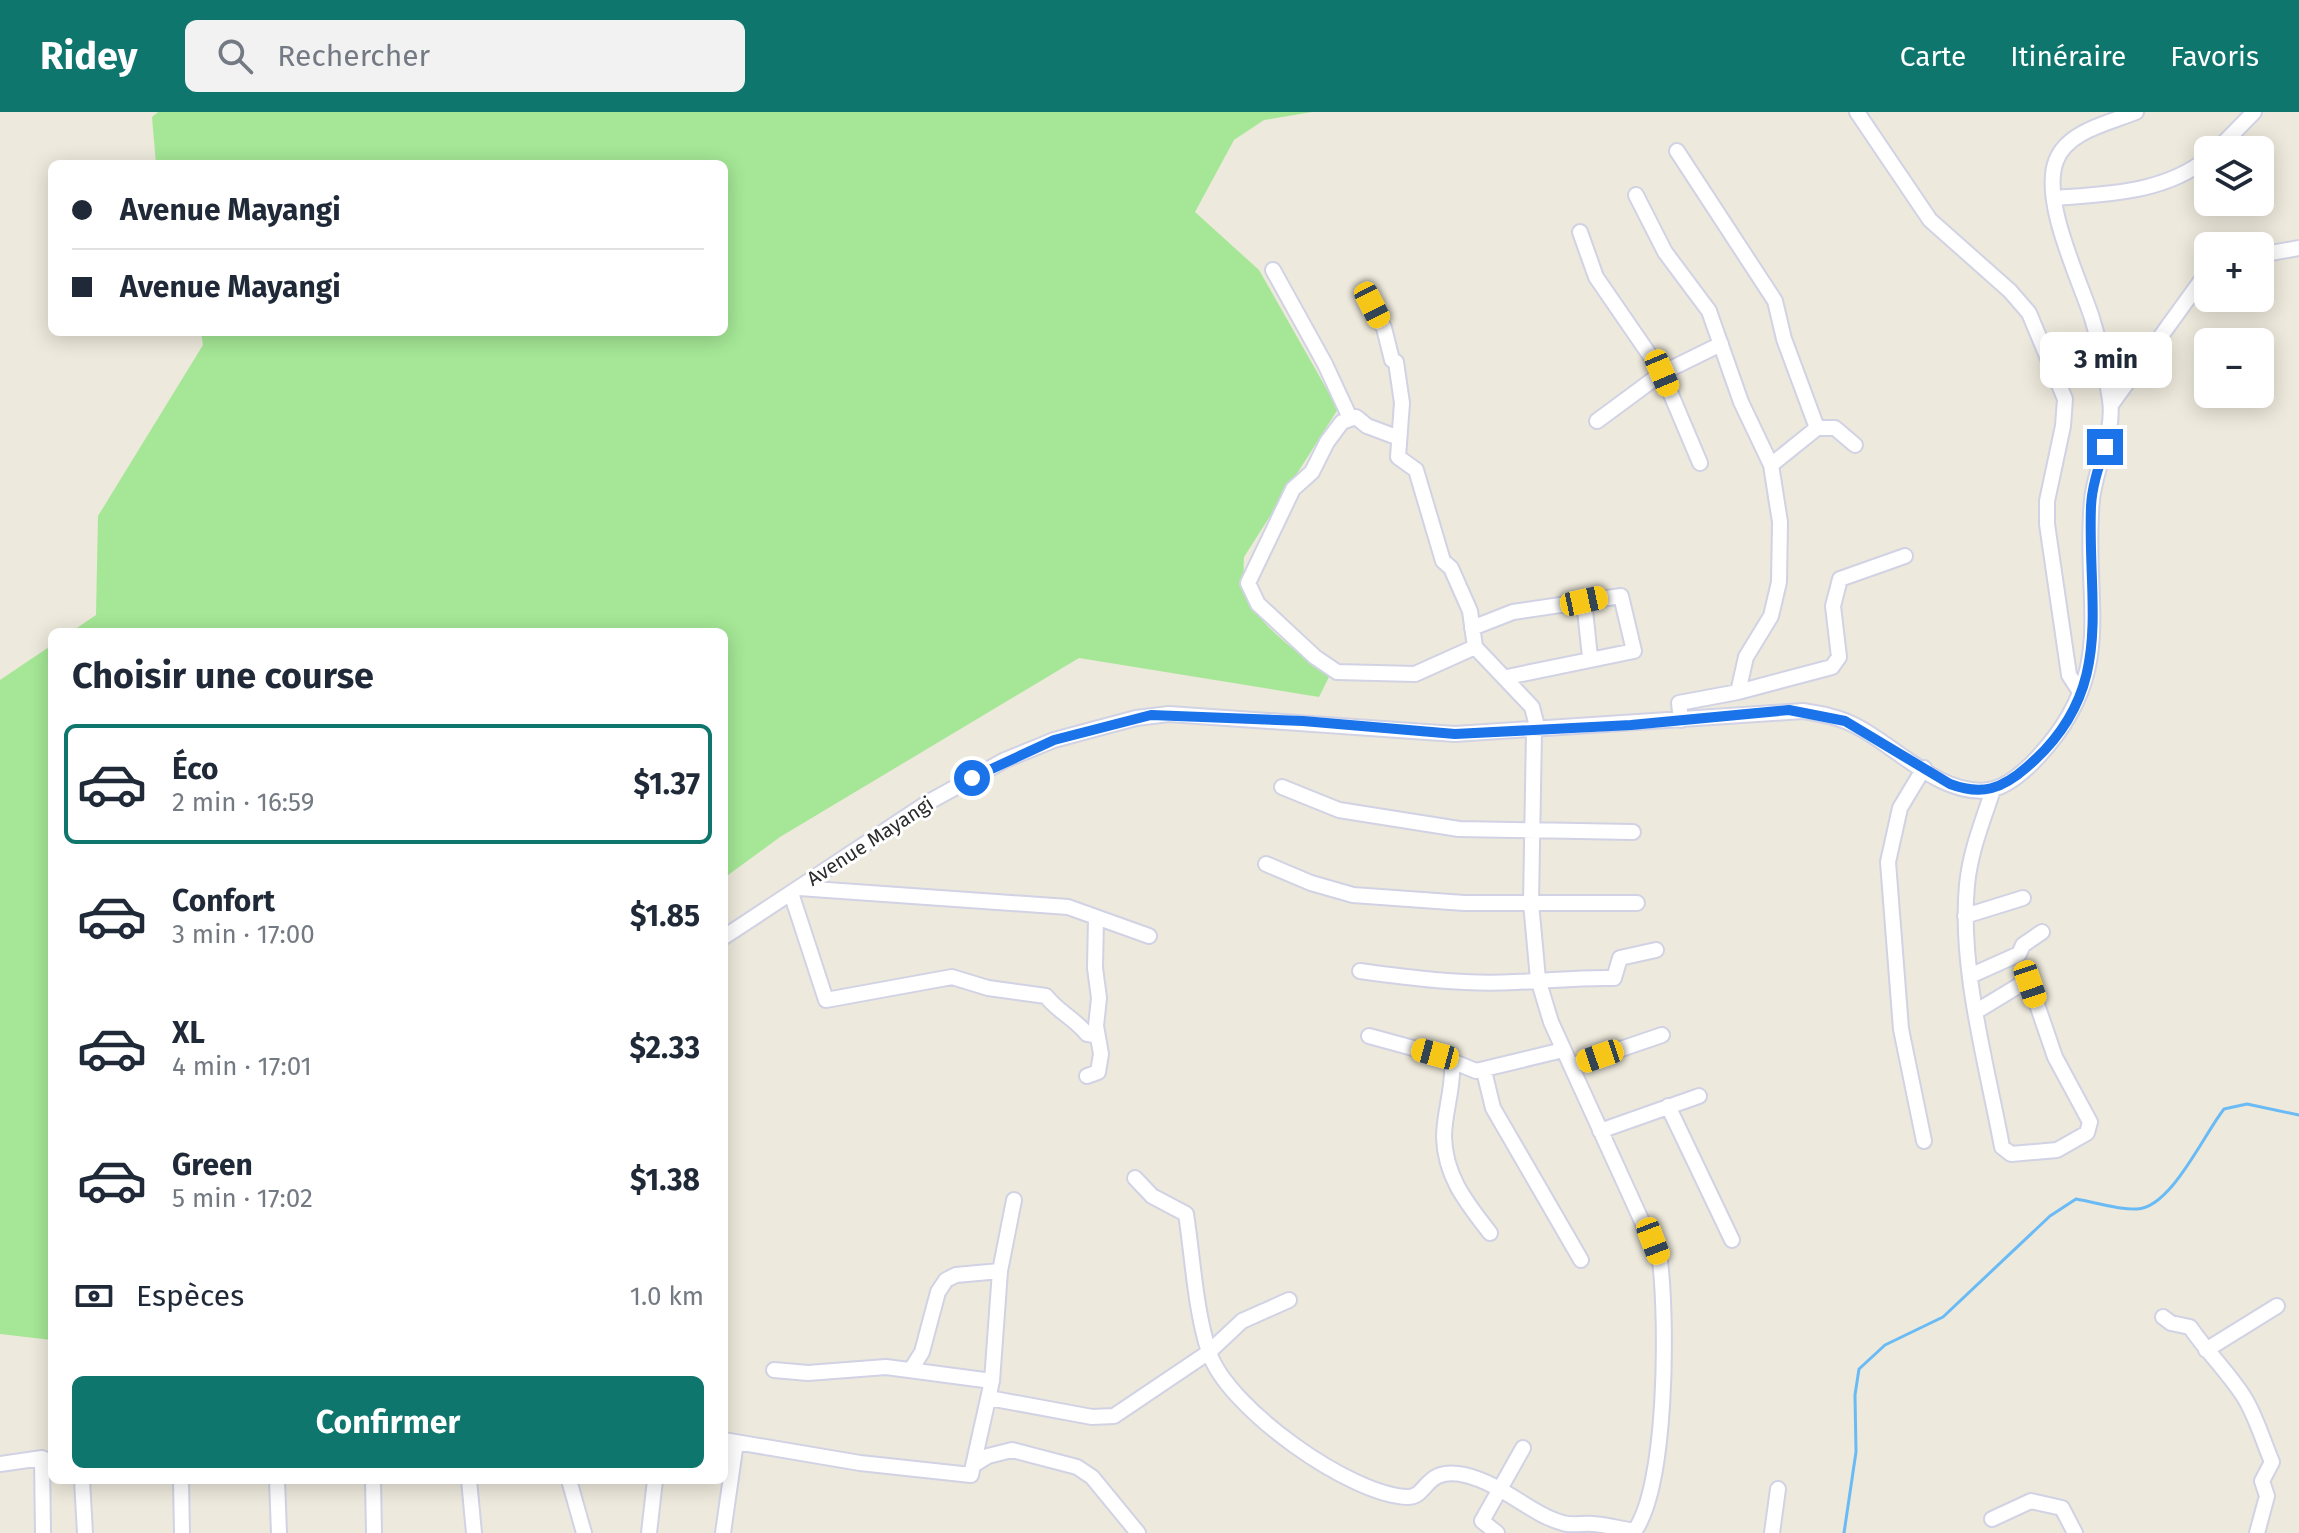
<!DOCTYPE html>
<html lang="fr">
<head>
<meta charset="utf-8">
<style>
  :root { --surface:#fff; --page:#f2f2f3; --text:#1f2937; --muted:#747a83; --line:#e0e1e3; --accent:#0f766e }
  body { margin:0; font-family:"Fira Sans",sans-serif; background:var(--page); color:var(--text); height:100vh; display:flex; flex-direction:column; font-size:30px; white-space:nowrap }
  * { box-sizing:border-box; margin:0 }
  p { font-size:26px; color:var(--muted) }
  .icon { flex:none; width:44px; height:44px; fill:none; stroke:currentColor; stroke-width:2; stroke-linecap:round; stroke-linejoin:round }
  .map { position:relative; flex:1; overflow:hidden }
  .details { position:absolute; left:48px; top:516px; width:680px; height:856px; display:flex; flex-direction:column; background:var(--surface); border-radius:12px; box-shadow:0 4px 20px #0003 }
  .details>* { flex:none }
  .banner { position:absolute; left:48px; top:48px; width:680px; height:176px; border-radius:12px; box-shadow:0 4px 20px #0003; display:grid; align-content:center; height:176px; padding:0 24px; background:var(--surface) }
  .fabs { position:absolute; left:2194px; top:24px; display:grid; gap:16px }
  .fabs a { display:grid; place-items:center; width:80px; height:80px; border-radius:12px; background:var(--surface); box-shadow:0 4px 20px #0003; font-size:40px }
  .end { position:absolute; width:36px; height:36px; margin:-18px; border:10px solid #1a73e8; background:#fff; box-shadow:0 0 0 4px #fff }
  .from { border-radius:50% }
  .bubble { position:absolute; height:56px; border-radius:12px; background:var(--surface); box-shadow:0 4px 20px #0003; font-size:26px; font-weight:700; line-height:56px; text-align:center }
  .car { position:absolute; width:24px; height:48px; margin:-24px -12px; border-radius:10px; box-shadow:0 0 6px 2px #0007; background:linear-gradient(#f5c518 24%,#345 0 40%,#f5c518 0 76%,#345 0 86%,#f5c518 0) }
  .banner b { display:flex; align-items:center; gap:28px; height:76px; font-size:30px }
  .banner b+b { border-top:2px solid var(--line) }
  .banner i { width:20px; height:20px; background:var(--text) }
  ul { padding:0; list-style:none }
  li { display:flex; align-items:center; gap:24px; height:120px; margin:0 16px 12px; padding:0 8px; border:4px solid transparent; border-radius:12px }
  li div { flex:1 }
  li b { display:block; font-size:30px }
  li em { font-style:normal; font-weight:700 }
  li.selected { border-color:var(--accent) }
  li>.icon { width:72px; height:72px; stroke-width:1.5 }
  h2 { padding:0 24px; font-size:36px; line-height:96px }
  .pay { display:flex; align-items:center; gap:20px; height:88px; padding:0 24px; font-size:30px }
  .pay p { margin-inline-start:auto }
  .cta { display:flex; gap:16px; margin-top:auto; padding:16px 24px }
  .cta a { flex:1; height:92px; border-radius:12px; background:var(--accent); color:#fff; font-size:32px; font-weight:700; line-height:92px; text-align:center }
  header { display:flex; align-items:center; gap:48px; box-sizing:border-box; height:112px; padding:0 40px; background:var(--accent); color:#fff }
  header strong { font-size:38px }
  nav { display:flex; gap:44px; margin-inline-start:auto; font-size:28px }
  .search { width:560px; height:72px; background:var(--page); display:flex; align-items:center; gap:20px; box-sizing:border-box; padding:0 28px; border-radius:12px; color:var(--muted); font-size:30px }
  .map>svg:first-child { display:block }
</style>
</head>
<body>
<header>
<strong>Ridey</strong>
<div class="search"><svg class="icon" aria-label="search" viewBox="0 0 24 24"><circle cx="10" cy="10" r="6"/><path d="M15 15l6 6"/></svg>Rechercher</div>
<nav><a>Carte</a><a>Itinéraire</a><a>Favoris</a></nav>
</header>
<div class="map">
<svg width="2299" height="1421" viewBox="0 0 2299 1421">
  <rect width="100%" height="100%" fill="#ede9dc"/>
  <!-- green -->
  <path fill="#a5e796" d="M 158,0 L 1312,0 L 1264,8 L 1234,28 L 1195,100 L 1259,158 L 1338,297 L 1244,445 C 1239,507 1286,529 1329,565 L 1319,585 L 1079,546 L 780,725 L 724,766 L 724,520 L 71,520 L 96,503 L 98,404 L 203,233 L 201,220 L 724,220 L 724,52 L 156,52 L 152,5 Z
    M 52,533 L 52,1228 L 0,1222 L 0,568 Z"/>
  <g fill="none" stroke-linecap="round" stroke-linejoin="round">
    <!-- stream -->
    <path stroke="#6abbf5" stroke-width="3" d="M 1844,1421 L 1856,1340 L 1855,1283 L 1859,1257 L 1885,1233 L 1943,1205 L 2050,1104 L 2076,1087 C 2095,1090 2118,1098 2137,1097 C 2171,1096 2204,1022 2224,997 L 2247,992 L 2299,1003"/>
    <defs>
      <path id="minor" d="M 1857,0 L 1930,108 L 2010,179 L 2029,201 L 2065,287 L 2063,314 L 2047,389 L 2047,412 L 2069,563 L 2080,580
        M 2217,38 L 2254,0
        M 1677,39 L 1775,189 L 1784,227 L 1817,316
        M 1636,83 L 1665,140 L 1709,199 L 1741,290 L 1771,353 L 1780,410 L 1779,470 L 1771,504 L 1746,545 L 1738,580
        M 2055,86 C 2108,82 2164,81 2208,46
        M 1580,120 L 1596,165 L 1662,261 L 1721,232
        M 2260,143 L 2299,136
        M 1273,158 L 1325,252 L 1350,306
        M 1372,193 L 1384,216 L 1392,248 L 1396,250 L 1402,291 L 1398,345 L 1416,358 L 1443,449 L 1451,456 L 1470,499 L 1475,535 L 1532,595 L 1538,618
        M 2111,293 L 2208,159
        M 1597,309 L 1662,261 L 1700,351
        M 1399,326 L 1367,314 L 1356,305 L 1342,310 L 1327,330 L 1312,360 L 1293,377 L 1248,471 L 1258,492 L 1315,545 L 1337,560 L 1415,562 L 1475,535
        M 1771,353 L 1817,316 L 1835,316 L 1855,333
        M 1584,489 L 1590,545
        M 1472,516 L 1513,500 L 1621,484 L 1634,539 L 1507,565
        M 1681,608 L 1679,591 L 1738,580 L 1832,555 L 1839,545 L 1833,494 L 1840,467 L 1905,444
        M 1534,619 L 1531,791 L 1538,867 L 1551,910 L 1660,1149 C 1667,1206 1668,1377 1633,1421
        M 1282,675 L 1339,698 L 1459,717 L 1633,720
        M 1266,752 L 1311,771 L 1353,783 L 1464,791 L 1637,791
        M 799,776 L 1068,795 L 1149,824
        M 791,781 L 826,888 L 952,865 L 988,876 L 1046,884 C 1057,899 1074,906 1087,922 L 1097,924
        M 1965,804 L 2023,786
        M 724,825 L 927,691 L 1005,648 L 1054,628 L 1136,606 L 1169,602 L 1455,622 L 1803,599 C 1822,602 1839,605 1856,614 C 1896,634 1941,685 1989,678 C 2008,675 2025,659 2038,645 C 2120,557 2082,491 2092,388 C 2095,355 2115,322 2110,288 C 2106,260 2100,232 2092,206 C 2079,166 2041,89 2056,49 C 2067,19 2109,11 2136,0
        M 1360,859 C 1411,866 1464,873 1515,870 C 1549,869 1580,865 1614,866 L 1620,846 L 1656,838
        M 1972,863 L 2019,842 L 2023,833 L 2042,820
        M 1977,899 L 2023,871 L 2030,872 L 2055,945 L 2090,1010 L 2087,1021 L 2057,1038 L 2011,1042 L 2002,1035 C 1987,953 1959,856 1967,773 C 1970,740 1983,708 1993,678
        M 1369,924 L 1435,942 L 1476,959 L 1563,938
        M 1452,950 C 1454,976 1444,1000 1444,1025 C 1445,1065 1467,1091 1490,1121
        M 1571,954 L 1662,923
        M 1484,959 L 1493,996 L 1581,1148
        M 1087,964 L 1098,960 L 1101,942 L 1096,914 L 1099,886 L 1095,856 L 1096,805
        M 1668,994 L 1732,1128
        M 1600,1019 L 1699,984
        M 1924,1029 L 1901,917 L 1888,750 L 1900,696 L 1924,656
        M 1135,1066 L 1152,1084 L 1186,1102 C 1193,1147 1195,1197 1209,1240 C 1226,1295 1351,1384 1408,1385 C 1428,1385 1424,1354 1465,1363 C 1503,1372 1532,1403 1563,1411 C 1572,1414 1583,1411 1593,1412 C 1607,1413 1621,1417 1635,1419
        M 2163,1205 L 2171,1211 L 2190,1215 C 2207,1240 2228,1260 2244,1285 C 2256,1304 2263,1329 2272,1350 L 2262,1369 L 2267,1384 L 2257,1421
        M 2206,1238 L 2277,1194
        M 912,1256 L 922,1240 L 938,1180 L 946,1168 L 956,1163 L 1000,1159
        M 774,1258 L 808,1261 L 886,1255 L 992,1269
        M 989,1286 L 1092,1305 L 1114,1304 L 1209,1240 L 1242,1209 L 1289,1188
        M 724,1328 L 860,1351 L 971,1363 L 992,1269 L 1000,1159 L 1014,1088
        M 42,1346 L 43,1421
        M 0,1352 L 42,1346 L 52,1350
        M 975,1352 L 988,1344 L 1012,1338 L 1077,1355 L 1092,1365 L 1138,1421
        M 82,1368 L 85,1421
        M 181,1368 L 182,1421
        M 277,1368 L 279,1421
        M 373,1368 L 374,1421
        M 469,1368 L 474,1421
        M 569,1368 L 584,1421
        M 1992,1407 L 2031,1389 L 2062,1396 L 2075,1421
        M 649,1421 L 655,1368
        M 723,1421 L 736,1330
        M 1497,1421 L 1482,1409 L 1523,1336
        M 1772,1421 L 1778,1377"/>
    </defs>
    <!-- minor casing -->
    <use href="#minor" stroke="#d1d2e4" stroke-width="18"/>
    <!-- minor -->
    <use href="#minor" stroke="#fff" stroke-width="14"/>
  </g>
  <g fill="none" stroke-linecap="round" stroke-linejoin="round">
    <!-- route -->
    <path stroke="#1a73e8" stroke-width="10" d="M 972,666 L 1054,628 L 1151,603 L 1303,609 L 1455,622 L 1631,613 L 1789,598 L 1845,609 L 1950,672 C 1982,684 2002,677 2027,655 C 2117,578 2087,496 2091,394 C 2092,374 2099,354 2105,335"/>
  </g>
  <g text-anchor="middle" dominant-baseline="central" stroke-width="6" stroke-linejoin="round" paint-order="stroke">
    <!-- street labels -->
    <g font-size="20" fill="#2b2b2b" stroke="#fff">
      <text transform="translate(870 729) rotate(-33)">Avenue Mayangi</text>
    </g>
  </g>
</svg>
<div class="fabs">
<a><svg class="icon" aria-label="layers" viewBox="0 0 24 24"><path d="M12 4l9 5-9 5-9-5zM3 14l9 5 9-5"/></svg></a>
<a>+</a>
<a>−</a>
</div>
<i class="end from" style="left:972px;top:666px"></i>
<i class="end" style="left:2105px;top:335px"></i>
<div class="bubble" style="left:2040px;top:220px;width:132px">3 min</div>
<i class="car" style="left:1372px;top:193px;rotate:153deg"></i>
<i class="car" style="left:1662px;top:261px;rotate:157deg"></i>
<i class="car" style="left:1584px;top:489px;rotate:78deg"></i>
<i class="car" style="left:2030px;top:872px;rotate:161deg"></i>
<i class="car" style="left:1435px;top:942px;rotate:285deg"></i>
<i class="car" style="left:1600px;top:944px;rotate:251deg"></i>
<i class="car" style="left:1653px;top:1129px;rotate:159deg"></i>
<div class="banner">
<b><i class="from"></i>Avenue Mayangi</b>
<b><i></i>Avenue Mayangi</b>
</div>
<section class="details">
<h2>Choisir une course</h2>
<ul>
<li class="selected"><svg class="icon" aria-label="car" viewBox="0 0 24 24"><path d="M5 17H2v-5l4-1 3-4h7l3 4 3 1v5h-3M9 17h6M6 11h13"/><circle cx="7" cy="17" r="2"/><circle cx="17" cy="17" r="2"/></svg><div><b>Éco</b><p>2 min · 16:59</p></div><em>$1.37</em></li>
<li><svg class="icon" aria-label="car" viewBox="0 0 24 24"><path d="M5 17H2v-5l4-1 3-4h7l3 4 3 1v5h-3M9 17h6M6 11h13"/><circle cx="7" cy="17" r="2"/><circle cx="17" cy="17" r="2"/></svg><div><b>Confort</b><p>3 min · 17:00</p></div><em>$1.85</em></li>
<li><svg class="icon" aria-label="car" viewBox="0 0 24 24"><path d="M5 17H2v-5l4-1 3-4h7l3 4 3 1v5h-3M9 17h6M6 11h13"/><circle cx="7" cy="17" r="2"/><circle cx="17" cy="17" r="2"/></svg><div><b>XL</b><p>4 min · 17:01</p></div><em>$2.33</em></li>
<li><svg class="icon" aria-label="car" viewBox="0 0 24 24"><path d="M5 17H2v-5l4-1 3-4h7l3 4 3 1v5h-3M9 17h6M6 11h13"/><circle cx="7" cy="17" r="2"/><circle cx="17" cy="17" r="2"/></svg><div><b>Green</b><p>5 min · 17:02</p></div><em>$1.38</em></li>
</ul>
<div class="pay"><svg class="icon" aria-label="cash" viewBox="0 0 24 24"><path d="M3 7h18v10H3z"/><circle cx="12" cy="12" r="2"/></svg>Espèces<p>1.0 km</p></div>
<div class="cta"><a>Confirmer</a></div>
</section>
</div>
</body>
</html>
